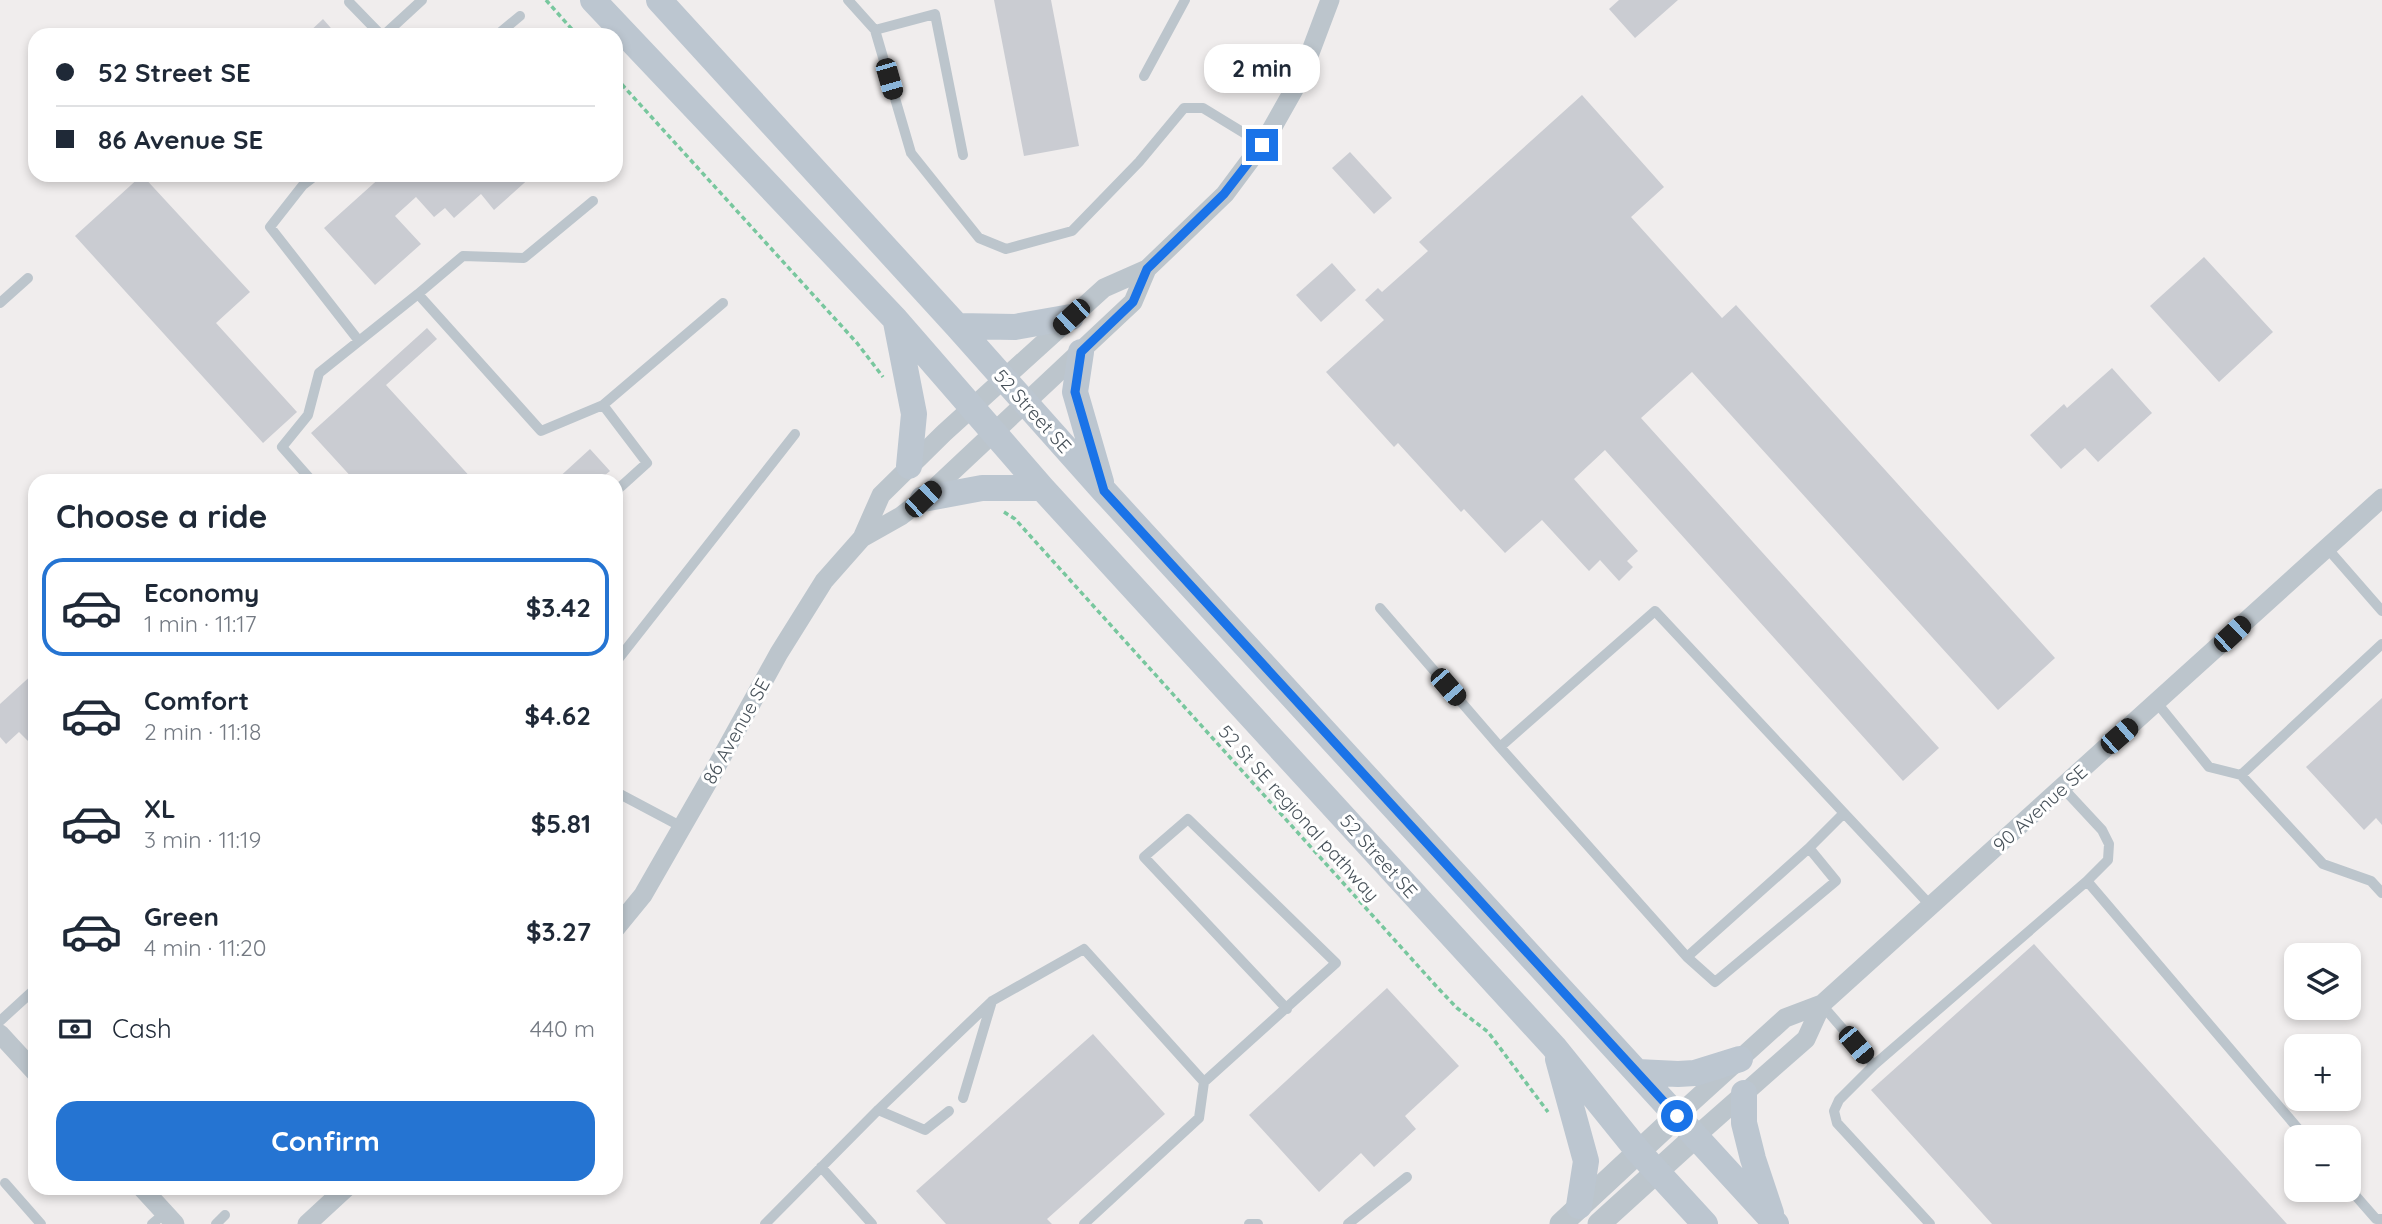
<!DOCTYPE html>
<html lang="en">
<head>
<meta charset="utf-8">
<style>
  :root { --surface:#fff; --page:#f2f2f3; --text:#1f2937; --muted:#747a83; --line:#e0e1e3; --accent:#2574d2 }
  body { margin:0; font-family:Quicksand,sans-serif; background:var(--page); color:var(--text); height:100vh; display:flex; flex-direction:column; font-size:26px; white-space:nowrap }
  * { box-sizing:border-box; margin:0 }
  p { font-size:23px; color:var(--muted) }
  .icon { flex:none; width:38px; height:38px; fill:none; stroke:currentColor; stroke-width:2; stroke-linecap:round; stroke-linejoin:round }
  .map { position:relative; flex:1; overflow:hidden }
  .sheet { position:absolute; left:28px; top:474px; width:595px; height:721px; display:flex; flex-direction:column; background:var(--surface); border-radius:21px; box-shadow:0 4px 10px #0003 }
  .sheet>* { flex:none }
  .banner { position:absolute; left:28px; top:28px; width:595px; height:154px; border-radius:21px; box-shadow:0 4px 10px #0003; display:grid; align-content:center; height:154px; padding:0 28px; background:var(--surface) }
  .tools { position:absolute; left:2284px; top:943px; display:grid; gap:14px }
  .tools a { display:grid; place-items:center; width:77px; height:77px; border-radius:14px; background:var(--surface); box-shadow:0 4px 10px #0003; font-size:35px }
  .end { position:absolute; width:32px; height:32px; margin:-16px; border:9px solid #1a73e8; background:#fff; box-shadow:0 0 0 4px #fff }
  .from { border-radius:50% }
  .bubble { position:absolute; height:49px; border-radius:21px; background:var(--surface); box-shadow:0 4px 10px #0003; font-size:23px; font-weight:800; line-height:49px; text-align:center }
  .car { position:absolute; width:21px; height:42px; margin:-21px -10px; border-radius:9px; box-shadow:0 0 5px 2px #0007; background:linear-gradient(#222 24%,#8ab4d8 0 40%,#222 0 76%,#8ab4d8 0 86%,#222 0) }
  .banner b { display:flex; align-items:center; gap:24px; height:66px; font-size:26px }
  .banner b+b { border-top:2px solid var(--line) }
  .banner i { width:18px; height:18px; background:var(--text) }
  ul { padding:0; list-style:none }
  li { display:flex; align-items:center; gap:21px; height:98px; margin:0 14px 10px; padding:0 14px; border:4px solid transparent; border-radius:21px }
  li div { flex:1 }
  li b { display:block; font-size:26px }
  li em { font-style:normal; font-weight:800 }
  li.current { border-color:var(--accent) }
  li>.icon { width:63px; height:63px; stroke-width:1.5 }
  h2 { padding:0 28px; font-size:32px; line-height:84px }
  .pay { display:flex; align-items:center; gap:18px; height:77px; padding:0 28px; font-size:26px }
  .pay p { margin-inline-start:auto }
  .button { display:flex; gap:14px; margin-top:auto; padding:14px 28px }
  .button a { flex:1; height:80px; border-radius:21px; background:var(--accent); color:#fff; font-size:28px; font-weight:800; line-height:80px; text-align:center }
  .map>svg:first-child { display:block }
</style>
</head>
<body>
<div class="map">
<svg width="2382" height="1224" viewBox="0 0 2382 1224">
  <rect width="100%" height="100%" fill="#f0eded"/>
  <!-- building -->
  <path fill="#caccd2" d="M 994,0 L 1051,0 L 1079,146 L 1024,156 Z
    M 1619,0 L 1678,0 L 1635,38 L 1609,9 Z
    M 323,19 L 337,35 L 306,35 Z
    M 1582,95 L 1664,187 L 1631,217 L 1722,318 L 1736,305 L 2055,658 L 1998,710 L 1692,372 L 1641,418 L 1939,748 L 1903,781 L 1605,450 L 1574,479 L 1638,551 L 1627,561 L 1633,567 L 1619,581 L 1600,560 L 1589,571 L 1542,520 L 1505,553 L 1464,509 L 1461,512 L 1398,443 L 1394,447 L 1326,372 L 1384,320 L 1365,300 L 1378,288 L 1382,292 L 1428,251 L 1419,242 Z
    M 1350,152 L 1392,198 L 1374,214 L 1332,168 Z
    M 142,175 L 250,292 L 216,323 L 297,412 L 263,443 L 75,236 Z
    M 383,175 L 533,175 L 494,210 L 481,194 L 454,218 L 445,208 L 434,217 L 416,197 L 395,216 L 421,244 L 375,285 L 324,228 Z
    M 2204,257 L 2273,332 L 2219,382 L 2150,306 Z
    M 1332,263 L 1356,290 L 1321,322 L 1296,295 Z
    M 427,328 L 437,339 L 386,385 L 474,481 L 355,481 L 311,433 Z
    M 2112,368 L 2152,413 L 2098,462 L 2085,448 L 2061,469 L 2030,435 L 2064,404 L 2067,408 Z
    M 590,449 L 610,471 L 598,481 L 555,481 Z
    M 35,672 L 35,734 L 28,741 L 19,732 L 6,744 L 0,737 L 0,704 Z
    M 2382,698 L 2382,825 L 2376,818 L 2364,830 L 2306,767 Z
    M 2034,944 L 2287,1224 L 1992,1224 L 1871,1090 Z
    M 1387,988 L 1459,1066 L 1405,1116 L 1416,1129 L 1374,1167 L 1361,1153 L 1319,1192 L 1249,1115 Z
    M 1093,1034 L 1165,1114 L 1047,1219 L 1052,1224 L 946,1224 L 916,1191 Z"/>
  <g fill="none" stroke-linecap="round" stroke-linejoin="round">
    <!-- path -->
    <path stroke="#78c79e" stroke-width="3.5" stroke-dasharray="5 3.5" stroke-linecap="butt" d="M 546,0 L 577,35
      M 616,78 L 857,343 L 883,377
      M 1004,512 L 1015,519 L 1437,987 L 1457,1008 L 1488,1032 L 1548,1112"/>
    <!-- service -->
    <path stroke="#bcc5cc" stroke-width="10" d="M 848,0 L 875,30 L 911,153 L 979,238 L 1006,249 L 1072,231 L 1139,162 L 1184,108 L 1203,108 L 1262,144
      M 349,2 L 381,35
      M 875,30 L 935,14 L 963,155
      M 384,35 L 422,0
      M 497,35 L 520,16
      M 1144,76 L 1185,0
      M 316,175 L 303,185 L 270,227 L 359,341
      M 418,294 L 463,256 L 524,258 L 593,201
      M 0,303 L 28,278
      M 603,405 L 723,303
      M 312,481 L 282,447 L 308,415 L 319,373 L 418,294 L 541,431 L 603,405 L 647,463 L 616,491
      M 2327,548 L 2382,611
      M 1380,608 L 1500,747 L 1655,611 L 1931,906
      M 616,662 L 795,434
      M 2157,703 L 2209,767 L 2241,775 L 2382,644
      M 1500,747 L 1687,957 L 1715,982 L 1836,881 L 1809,848 L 1844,813
      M 2241,775 L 2323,864 L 2371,881 L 2382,893
      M 2062,787 L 2102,830 L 2109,844 L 2108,860 L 2087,881 L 2306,1138
      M 616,792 L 682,827
      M 1687,957 L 1809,848
      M 1822,1005 L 1874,1065 L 1839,1100 L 1834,1111 L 1837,1123 L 1930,1224
      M 0,1021 L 35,989
      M 1874,1065 L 2087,881
      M 1204,1082 L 1336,963 L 1188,819 L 1144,857 L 1287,1009
      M 963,1098 L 992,1001
      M 878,1110 L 925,1130 L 949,1111
      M 821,1167 L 872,1224
      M 5,1183 L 41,1224
      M 2348,1187 L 2376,1219 L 2382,1219
      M 152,1224 L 165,1213
      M 216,1224 L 225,1215
      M 765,1224 L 878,1110 L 992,1001 L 1084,949 L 1204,1082 L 1199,1118 L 1084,1224
      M 1249,1224 L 1258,1224
      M 1348,1224 L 1407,1177"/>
    <!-- minor -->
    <path stroke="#bcc5cc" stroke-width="19" d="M 862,538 L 901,516 L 923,499 L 1133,302 L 1147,269
      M 616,928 L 643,895 L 709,780 L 779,653 L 824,581 L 862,538 L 881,495 L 944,433 L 1104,288 L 1147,269 L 1225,194 L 1266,139 L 1301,77 L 1330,0
      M 0,1034 L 35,1072
      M 1677,1116 L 1785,1018 L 1822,1004 L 2382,498
      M 1696,1136 L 1806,1039 L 1822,1004
      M 142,1188 L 175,1224
      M 307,1224 L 346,1188"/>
    <!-- tertiary -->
    <path stroke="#bcc5cc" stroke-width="23" d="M 1561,1224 L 1677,1116
      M 1599,1224 L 1696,1136"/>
    <!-- secondary -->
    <path stroke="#bcc6d0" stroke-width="26" d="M 593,0 L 896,320 L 1042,488 L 1554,1047 L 1638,1151 L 1705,1224
      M 659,0 L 957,326 L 1104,491 L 1776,1224
      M 896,322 L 914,414 L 909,466
      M 957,326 L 1015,327 L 1071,317
      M 1081,352 L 1075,392 L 1101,482
      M 923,499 L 982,488 L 1042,488
      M 1558,1059 L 1586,1161 L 1579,1206
      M 1637,1072 L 1678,1074 L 1695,1073 L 1740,1059
      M 1744,1093 L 1744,1123 L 1753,1159 L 1771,1213"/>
  </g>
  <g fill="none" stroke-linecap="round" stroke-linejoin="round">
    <!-- route -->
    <path stroke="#1a73e8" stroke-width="9" d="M 1262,145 L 1224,194 L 1147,269 L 1133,302 L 1081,352 L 1075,392 L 1104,491 L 1677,1116"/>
  </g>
  <g text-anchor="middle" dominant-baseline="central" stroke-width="6" stroke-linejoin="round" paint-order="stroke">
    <!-- street labels -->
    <g font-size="19" fill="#475159" stroke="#fff">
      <text transform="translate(1033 411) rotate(48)">52 Street SE</text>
      <text transform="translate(736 731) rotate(-61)">86 Avenue SE</text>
      <text transform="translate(2040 808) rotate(-42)">90 Avenue SE</text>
      <text transform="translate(1299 813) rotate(48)">52 St SE regional pathway</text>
      <text transform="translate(1379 856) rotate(48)">52 Street SE</text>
    </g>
  </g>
</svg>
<div class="tools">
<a><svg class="icon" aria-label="layers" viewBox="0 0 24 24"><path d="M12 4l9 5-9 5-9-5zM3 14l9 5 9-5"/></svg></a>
<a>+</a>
<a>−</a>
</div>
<i class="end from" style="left:1677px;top:1116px"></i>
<i class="end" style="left:1262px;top:145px"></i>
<div class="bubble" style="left:1204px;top:44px;width:116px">2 min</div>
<i class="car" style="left:889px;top:79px;rotate:164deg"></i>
<i class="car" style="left:1071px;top:317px;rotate:227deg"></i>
<i class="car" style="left:923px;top:499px;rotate:46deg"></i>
<i class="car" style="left:2232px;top:634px;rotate:47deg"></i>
<i class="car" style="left:1448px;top:687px;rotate:139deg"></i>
<i class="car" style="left:2119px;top:736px;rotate:49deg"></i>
<i class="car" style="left:1856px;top:1045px;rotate:140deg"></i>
<div class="banner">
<b><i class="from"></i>52 Street SE</b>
<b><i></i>86 Avenue SE</b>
</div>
<section class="sheet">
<h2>Choose a ride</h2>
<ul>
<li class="current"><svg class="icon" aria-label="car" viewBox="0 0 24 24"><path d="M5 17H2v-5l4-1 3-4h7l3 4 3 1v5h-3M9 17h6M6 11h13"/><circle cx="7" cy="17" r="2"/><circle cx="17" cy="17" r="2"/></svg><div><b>Economy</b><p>1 min · 11:17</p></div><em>$3.42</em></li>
<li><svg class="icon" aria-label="car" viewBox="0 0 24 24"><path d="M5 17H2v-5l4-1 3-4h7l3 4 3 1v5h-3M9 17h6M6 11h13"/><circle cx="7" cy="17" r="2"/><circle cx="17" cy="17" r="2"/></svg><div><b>Comfort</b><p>2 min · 11:18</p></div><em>$4.62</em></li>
<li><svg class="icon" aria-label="car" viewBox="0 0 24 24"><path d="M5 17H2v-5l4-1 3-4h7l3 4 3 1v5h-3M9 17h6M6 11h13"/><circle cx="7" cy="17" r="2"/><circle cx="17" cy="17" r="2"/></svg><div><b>XL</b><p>3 min · 11:19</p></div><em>$5.81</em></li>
<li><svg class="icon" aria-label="car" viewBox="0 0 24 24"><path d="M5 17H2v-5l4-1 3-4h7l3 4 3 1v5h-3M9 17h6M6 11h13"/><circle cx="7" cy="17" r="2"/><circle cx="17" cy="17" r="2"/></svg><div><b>Green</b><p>4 min · 11:20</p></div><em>$3.27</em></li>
</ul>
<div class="pay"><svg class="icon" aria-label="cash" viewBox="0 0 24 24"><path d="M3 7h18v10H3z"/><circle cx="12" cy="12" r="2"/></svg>Cash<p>440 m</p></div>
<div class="button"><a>Confirm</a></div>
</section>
</div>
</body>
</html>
